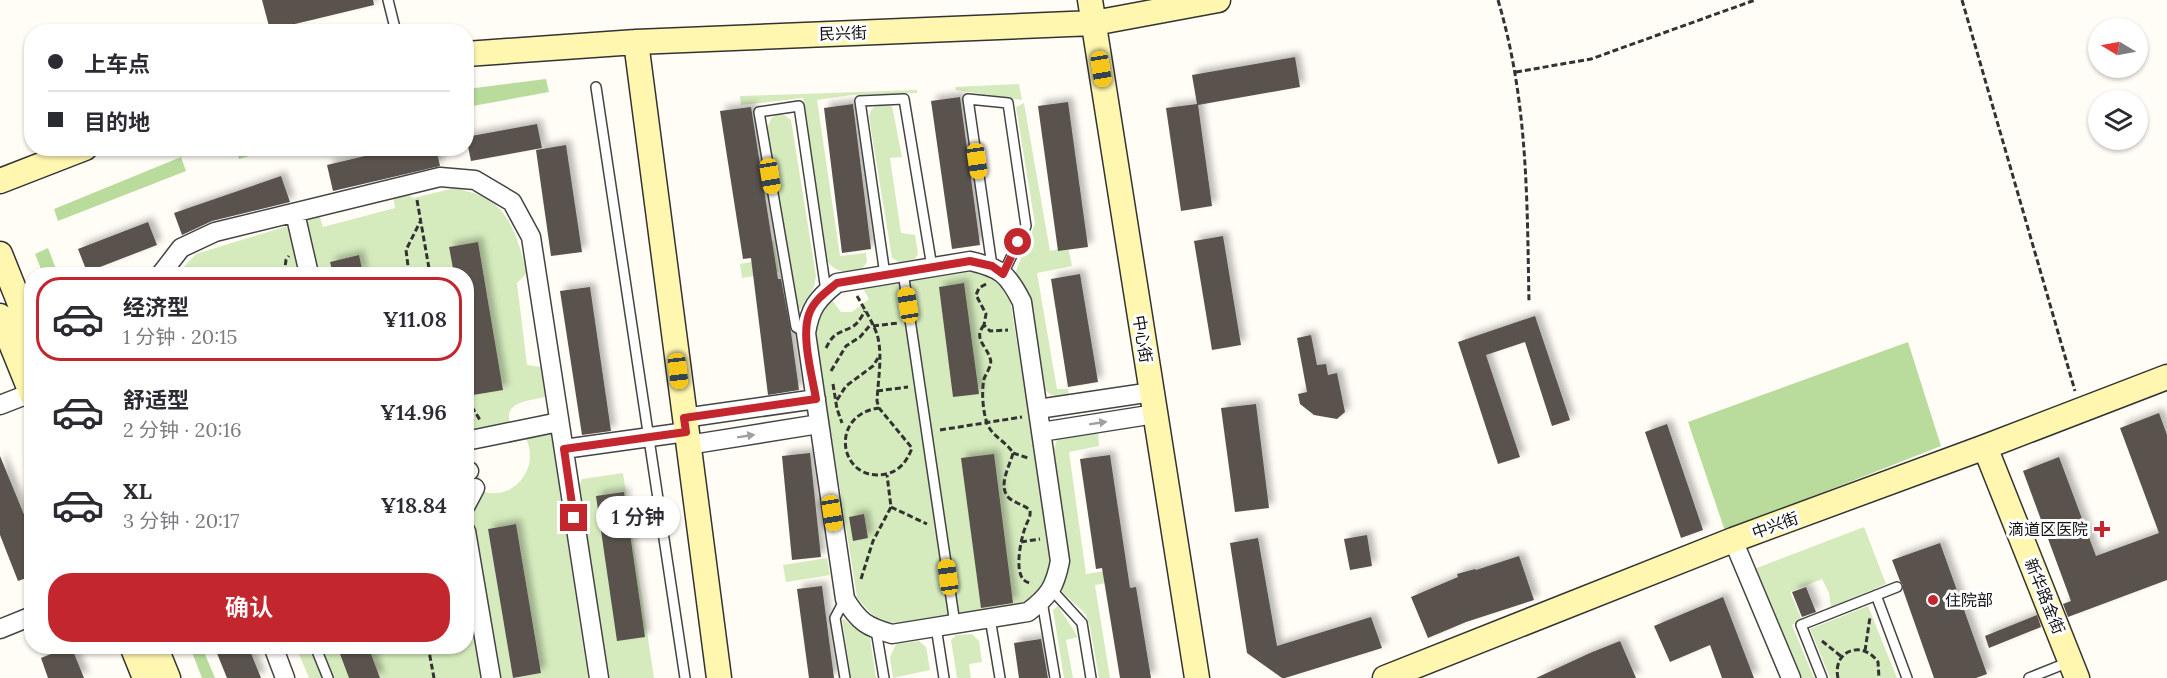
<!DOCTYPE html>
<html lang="zh">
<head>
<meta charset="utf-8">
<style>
  :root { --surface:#fff; --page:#f7f7f7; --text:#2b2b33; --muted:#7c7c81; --line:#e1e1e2; --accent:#c4262e }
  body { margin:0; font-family:Lora,"Noto Sans SC",serif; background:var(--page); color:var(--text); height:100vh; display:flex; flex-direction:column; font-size:22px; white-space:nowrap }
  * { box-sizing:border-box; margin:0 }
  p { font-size:20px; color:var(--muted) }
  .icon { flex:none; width:33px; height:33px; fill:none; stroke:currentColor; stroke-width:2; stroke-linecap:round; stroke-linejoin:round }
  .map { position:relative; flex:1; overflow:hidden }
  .drawer { position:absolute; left:24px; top:267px; width:450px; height:387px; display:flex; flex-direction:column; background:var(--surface); border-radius:24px; box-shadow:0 2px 4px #0004 }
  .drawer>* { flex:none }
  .banner { position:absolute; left:24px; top:24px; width:450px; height:132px; border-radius:24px; box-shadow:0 2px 4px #0004; display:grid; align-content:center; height:132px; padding:0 24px; background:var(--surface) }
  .needle { width:39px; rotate:280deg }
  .fabs { position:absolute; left:2088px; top:18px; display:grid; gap:12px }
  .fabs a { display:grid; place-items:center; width:60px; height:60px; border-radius:50%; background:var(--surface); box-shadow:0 2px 4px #0004; font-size:30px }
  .end { position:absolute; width:27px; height:27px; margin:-14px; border:8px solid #c4262e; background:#fff; box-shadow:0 0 0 3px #fff }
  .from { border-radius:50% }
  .bubble { position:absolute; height:42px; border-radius:21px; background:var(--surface); box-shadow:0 2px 4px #0004; font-size:20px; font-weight:600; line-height:42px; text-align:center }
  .car { position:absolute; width:18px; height:36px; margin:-18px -9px; border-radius:8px; box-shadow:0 0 4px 2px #0007; background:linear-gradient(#f5c518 24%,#345 0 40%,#f5c518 0 76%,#345 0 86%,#f5c518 0) }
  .banner b { display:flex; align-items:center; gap:21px; height:57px; font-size:22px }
  .banner b+b { border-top:2px solid var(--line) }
  .banner i { width:15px; height:15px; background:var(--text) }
  ul { padding:10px 0 0; list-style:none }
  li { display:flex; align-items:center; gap:18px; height:84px; margin:0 12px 9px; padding:0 12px; border:3px solid transparent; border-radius:24px }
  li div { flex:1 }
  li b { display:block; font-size:22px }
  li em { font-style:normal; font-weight:600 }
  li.on { border-color:var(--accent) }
  li>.icon { width:54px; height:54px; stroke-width:1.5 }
  .primary-button { display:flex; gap:12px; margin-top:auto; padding:12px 24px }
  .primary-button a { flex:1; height:69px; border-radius:24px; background:var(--accent); color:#fff; font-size:24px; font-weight:600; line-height:69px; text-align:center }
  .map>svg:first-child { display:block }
</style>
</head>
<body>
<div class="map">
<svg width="2167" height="678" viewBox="0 0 2167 678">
  <defs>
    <filter id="shadow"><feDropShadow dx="5" dy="-5" stdDeviation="3" flood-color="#0004"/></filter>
  </defs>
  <rect width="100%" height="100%" fill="#fffdf5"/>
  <!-- green -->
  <path fill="#d5ebbd" d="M 1019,84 L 1022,100 L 956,90 L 955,87 Z
    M 917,90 L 917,93 L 851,95 L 817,100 L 840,256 L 866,253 L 867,262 L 862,269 C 848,271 838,275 828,262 L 803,98 L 741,105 L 740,96 Z
    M 1024,103 L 1050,251 L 1068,247 L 1072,266 L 1037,273 L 1057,389 L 1068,389 L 1069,396 C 1057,398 1052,397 1043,388 L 1025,288 L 1015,273 L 1035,224 L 1016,107 Z
    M 876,105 L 892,106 L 902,157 L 890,158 L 901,233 L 915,235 L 918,254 L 915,259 L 899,262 L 892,258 L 869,117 L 871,110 Z
    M 778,115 L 784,115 L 791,120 L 816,276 L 814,287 L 800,310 L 795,307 L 794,302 L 767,128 L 772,117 Z
    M 455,188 C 463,190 471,192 479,195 C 511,207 519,244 527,273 L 517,283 L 527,365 L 541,367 L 545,397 C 528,401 501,402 511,426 L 467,444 L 467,354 L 503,390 L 478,242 L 449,247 L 454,274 L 363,274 L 358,255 L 330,262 L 333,274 L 177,274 L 196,254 L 284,227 C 295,228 304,224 311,215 L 319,214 L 323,227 L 395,208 L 393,196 L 408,194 L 413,198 Z
    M 766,238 L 774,241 L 779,272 L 742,278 L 740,264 L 769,259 Z
    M 965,272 C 990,273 998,279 1010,300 L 1052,555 C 1048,577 1041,590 1024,602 L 898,624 C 876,619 870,615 857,597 L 816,338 C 816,320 819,313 832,300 L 841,312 L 852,312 L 869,299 L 862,287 Z
    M 550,428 L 588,678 L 515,678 L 541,673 L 516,524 L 488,529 L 513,678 L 380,678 L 368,647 L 466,646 L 467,465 L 480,477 L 475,488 C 512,509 546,463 522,433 Z
    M 1098,431 L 1099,446 L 1069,452 L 1086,574 L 1117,569 L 1119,581 L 1095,585 L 1110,678 L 1099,678 L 1090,627 L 1085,613 L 1064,594 L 1062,591 L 1068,560 L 1054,449 L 1058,436 Z
    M 623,473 L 654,678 L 608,678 L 578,490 L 582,479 Z
    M 1864,527 L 1886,584 L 1831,607 L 1829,593 L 1822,579 L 1790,592 L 1802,620 L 1792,625 L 1814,678 L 1800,678 L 1754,569 Z
    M 827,558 L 830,575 L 786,582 L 783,565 Z
    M 1058,606 L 1078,637 L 1066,640 L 1073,678 L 1064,678 L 1053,610 Z
    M 1868,606 L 1897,678 L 1830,678 L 1810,629 Z
    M 842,618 L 870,638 L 876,678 L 851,678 Z
    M 972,634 L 979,641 L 982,662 L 969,664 L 971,678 L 957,678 L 951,640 L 956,635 Z
    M 919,641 L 926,647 L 930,670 L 893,678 L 890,657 L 896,644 Z
    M 296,647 L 337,647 L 349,678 L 309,678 Z"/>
  <!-- forest -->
  <path fill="#b9dc9c" d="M 546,79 L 549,92 L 467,107 L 467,89 Z
    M 236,149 L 236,148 L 273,149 L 239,159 Z
    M 181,157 L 186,171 L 58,221 L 54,209 Z
    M 48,248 L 58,274 L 43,274 L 35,254 Z
    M 1908,342 L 1941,446 L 1725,531 L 1688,422 Z
    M 190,647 L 202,647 L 215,678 L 202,678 Z"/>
  <!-- building -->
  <path fill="#5a524d" filter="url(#shadow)" d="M 262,0 L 373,0 L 374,5 L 270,30 Z
    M 1295,57 L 1300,87 L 1198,105 L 1212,206 L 1181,211 L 1166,108 L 1197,104 L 1192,75 Z
    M 960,97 L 980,245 L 952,249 L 931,101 Z
    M 1068,102 L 1088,247 L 1058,251 L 1038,106 Z
    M 853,104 L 871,249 L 842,253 L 824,108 Z
    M 751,107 L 778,279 L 781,279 L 791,332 L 799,390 L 768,395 L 751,258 L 743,259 L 720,111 Z
    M 537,124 L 542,148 L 471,161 L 466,137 Z
    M 566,145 L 582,252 L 551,256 L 536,150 Z
    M 399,148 L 436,148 L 440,166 L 333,191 L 327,165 Z
    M 281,176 L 290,202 L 212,221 L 182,235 L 174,213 Z
    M 148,222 L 157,245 L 87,272 L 78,249 Z
    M 1223,236 L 1241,345 L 1212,350 L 1194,241 Z
    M 478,242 L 503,390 L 473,395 L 466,354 L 466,274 L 454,274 L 449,247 Z
    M 359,255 L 363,274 L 333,274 L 330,262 Z
    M 1080,274 L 1098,382 L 1068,387 L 1051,279 Z
    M 964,283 L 979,394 L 953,397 L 939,287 Z
    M 590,287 L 611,431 L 582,435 L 560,291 Z
    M 1535,316 L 1570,420 L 1552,426 L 1525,342 L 1486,355 L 1520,457 L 1498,464 L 1458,342 Z
    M 1311,335 L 1317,365 L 1326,364 L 1328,375 L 1337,373 L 1345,412 L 1337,419 L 1314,415 L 1300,404 L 1298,394 L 1307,392 L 1297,338 Z
    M 1256,404 L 1269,508 L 1235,512 L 1221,408 Z
    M 2159,413 L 2167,435 L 2167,580 L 2068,617 L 2063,604 L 2071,601 L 2023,471 L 2059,457 L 2096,556 L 2159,533 L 2120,428 Z
    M 1667,424 L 1703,530 L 1681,538 L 1645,432 Z
    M 810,453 L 821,557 L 792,560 L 782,456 Z
    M 994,454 L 1013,603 L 981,608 L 961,458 Z
    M 1110,455 L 1130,588 L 1136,587 L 1151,678 L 1120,678 L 1102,568 L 1096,569 L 1080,459 Z
    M 0,456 L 32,534 L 32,576 L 18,581 L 0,535 Z
    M 624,492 L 645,637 L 617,641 L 596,496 Z
    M 864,514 L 868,538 L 853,541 L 849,517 Z
    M 516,524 L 541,673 L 513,678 L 488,529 Z
    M 1367,535 L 1372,566 L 1350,570 L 1344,539 Z
    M 1258,538 L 1277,646 L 1371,617 L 1382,648 L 1285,678 L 1282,678 L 1247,653 L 1230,543 Z
    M 1940,543 L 1987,674 L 1976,678 L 1934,678 L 1903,590 L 1903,585 L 1900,581 L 1892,560 Z
    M 1519,556 L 1534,600 L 1466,622 L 1428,638 L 1411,597 L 1458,577 L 1457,574 L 1475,569 L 1476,570 Z
    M 822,586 L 834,678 L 809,678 L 797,589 Z
    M 1806,587 L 1816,612 L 1802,617 L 1792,592 Z
    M 1723,597 L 1754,678 L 1722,678 L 1710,645 L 1670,662 L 1654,626 Z
    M 2037,615 L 2041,627 L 1989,648 L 1985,636 Z
    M 1041,639 L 1048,678 L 1019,678 L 1014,643 Z
    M 1620,641 L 1636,678 L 1536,678 L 1590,653 Z
    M 71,646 L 84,678 L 48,678 L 41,658 Z
    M 214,646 L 248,646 L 261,678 L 227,678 Z
    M 337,646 L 368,646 L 380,678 L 349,678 Z"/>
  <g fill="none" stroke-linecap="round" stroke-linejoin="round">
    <defs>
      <path id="lane" d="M 388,0 L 396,32
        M 596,87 L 685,678
        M 992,266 L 968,99 L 1008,103 L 1026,226 L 1003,274
        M 903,272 L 955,624
        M 885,275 L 860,101 L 904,99 L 932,267
        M 806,333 L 796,327 L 759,112 L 799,106 L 826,291
        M 1051,589 L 1082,623 L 1091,678
        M 1876,595 L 1907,678
        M 1042,601 L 1055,678
        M 990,618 L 1000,678
        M 936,627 L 944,678
        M 876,630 L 884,678
        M 315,646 L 328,678
        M 845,678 L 835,618 L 845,599
        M 1822,678 L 1801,625 L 1897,587
        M 2029,678 L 2069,662"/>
      <path id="street" d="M 295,213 L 309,274
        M 970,261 C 1001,268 1008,274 1022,302 L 1060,561 C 1055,587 1049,596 1028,612 L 892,634 C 867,627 859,622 845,599 L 806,333 C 810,308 817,299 837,283 Z
        M 161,274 L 181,248 L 215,232 L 440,177 L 475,180 L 512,202 L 531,237 L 599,678
        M 0,405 L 31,393
        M 1038,409 L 1152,392
        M 684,418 L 816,399
        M 1041,432 L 1155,414
        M 466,441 L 559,422
        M 688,445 L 819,424
        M 564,449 L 686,432
        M 466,472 L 469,471
        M 466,505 L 475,488
        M 466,531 L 491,678
        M 1733,540 L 1791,678
        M 0,629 L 32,616
        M 273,646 L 285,678"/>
      <path id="secondary" d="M 1090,0 L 1197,678
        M 636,42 L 719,678
        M 466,54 L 636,42 L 1094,23 L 1218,0
        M 0,181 L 85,148
        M 0,254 L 32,334
        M 0,316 L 32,395
        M 1985,447 L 2077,678
        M 132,646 L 145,678
        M 155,646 L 168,678
        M 1385,678 L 1733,540 L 1985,447 L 2167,377"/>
    </defs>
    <!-- lane casing -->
    <use href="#lane" stroke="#444" stroke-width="12"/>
    <!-- street casing -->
    <use href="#street" stroke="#444" stroke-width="21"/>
    <!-- secondary casing -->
    <use href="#secondary" stroke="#333" stroke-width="27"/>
    <!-- path -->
    <path stroke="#333" stroke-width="3" stroke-dasharray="6 3" stroke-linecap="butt" d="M 1498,0 C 1528,101 1527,198 1529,303
      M 1962,0 L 2075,391
      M 1516,72 L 1591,59 L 1755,0
      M 417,200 L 430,274
      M 284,274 L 286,260 L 289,256
      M 409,274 L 406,250 L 421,220
      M 986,284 L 979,288 L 976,295 L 986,314 L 984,325 L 990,331 L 1008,330
      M 857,296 C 864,308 872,321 877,334 C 883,355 878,379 877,401 L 879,408 L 912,448 C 907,461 900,471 886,474 C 840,484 827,415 879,408
      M 984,325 C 973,339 986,345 990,358 C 993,365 986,373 984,379 C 981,392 983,419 990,429 C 996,438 1007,443 1013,453 C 1010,466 997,486 1009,498 C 1015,503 1024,505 1030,510 C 1031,518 1027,521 1025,528 C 1021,539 1014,571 1024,580 C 1026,582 1029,583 1032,584
      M 873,326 L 898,323
      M 826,348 C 834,332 838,334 852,327 C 858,324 862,316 865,311
      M 831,371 L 846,346 L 860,337 L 872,323
      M 833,384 L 837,409 L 842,423
      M 877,391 L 908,387
      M 467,399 L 480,420
      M 837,400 L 846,386 L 873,366 L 878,358
      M 940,430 L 1022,417
      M 1013,453 L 1028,458
      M 891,507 L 927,524
      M 1021,542 L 1040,539
      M 861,579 L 873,541 L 891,507 L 887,475
      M 1822,641 L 1842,657
      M 428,646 L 434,678
      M 1865,651 L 1870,617
      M 1838,678 C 1832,651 1862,639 1878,662 L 1879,678"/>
    <!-- lane -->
    <use href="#lane" stroke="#fff" stroke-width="9"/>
    <!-- street -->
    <use href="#street" stroke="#fff" stroke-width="18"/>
    <!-- secondary -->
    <use href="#secondary" stroke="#fff6b0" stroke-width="24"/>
  </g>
  <!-- one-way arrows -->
  <defs><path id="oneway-solid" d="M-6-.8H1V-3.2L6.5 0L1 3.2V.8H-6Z" transform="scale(1.5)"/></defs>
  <g fill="#a0a0a0">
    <use href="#oneway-solid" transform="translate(1098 423) rotate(-9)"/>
    <use href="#oneway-solid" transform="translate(746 436) rotate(-9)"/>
  </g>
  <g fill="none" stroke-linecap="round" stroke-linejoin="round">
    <!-- route -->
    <path stroke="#c4262e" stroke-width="8" d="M 574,518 L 564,449 L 686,432 L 684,418 L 816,399 C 812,375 801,337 809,314 C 814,300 826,292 837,283 L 970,261 L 992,266 L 1003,274 L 1018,242"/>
  </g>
  <!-- markers -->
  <g fill="#c4262e" stroke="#fff" stroke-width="2">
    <path d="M2099 520h6v6h6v6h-6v6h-6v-6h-6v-6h6z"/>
    <circle cx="1933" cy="600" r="6"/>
  </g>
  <g text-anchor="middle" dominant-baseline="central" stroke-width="6" stroke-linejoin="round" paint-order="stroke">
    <!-- street labels -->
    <g font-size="16" fill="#111" stroke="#fff">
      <text transform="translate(843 33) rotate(-2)">民兴街</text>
      <text transform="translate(1143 339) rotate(81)">中心街</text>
      <text transform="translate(1775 525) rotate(-20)">中兴街</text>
      <text transform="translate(2045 596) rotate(68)">新华路金街</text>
    </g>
    <!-- poi labels -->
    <g font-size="16" fill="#111" stroke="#fff" text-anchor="end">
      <text x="2088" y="529">滴道区医院</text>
      <text x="1945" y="600" text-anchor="start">住院部</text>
    </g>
  </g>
</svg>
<div class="fabs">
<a><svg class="needle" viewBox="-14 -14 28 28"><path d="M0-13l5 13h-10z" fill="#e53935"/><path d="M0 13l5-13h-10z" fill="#7c7c81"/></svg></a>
<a><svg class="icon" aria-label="layers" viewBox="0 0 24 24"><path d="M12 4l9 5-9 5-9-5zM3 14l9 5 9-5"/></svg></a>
</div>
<i class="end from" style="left:1018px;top:242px"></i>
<i class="end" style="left:574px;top:518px"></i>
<div class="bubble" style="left:596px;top:496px;width:84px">1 分钟</div>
<i class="car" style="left:1101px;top:69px;rotate:171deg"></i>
<i class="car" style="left:977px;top:161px;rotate:172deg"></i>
<i class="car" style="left:770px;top:176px;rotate:171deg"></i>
<i class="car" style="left:908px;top:305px;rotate:351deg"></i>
<i class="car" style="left:678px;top:371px;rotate:173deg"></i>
<i class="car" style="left:832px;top:513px;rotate:171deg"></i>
<i class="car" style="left:948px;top:577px;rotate:352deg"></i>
<div class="banner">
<b><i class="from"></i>上车点</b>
<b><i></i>目的地</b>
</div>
<section class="drawer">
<ul>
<li class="on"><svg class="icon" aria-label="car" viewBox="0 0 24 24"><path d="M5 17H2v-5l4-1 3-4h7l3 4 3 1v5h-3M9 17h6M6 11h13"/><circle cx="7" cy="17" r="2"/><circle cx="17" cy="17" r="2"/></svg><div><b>经济型</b><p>1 分钟 · 20:15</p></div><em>¥11.08</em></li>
<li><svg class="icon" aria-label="car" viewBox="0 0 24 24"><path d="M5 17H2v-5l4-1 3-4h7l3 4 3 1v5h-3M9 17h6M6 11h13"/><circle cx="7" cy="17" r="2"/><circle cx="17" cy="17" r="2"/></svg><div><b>舒适型</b><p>2 分钟 · 20:16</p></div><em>¥14.96</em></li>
<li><svg class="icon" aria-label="car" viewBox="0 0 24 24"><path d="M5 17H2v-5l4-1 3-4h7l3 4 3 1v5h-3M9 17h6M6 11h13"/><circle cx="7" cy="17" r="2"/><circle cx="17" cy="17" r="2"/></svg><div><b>XL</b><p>3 分钟 · 20:17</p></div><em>¥18.84</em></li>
</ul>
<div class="primary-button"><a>确认</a></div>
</section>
</div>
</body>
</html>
